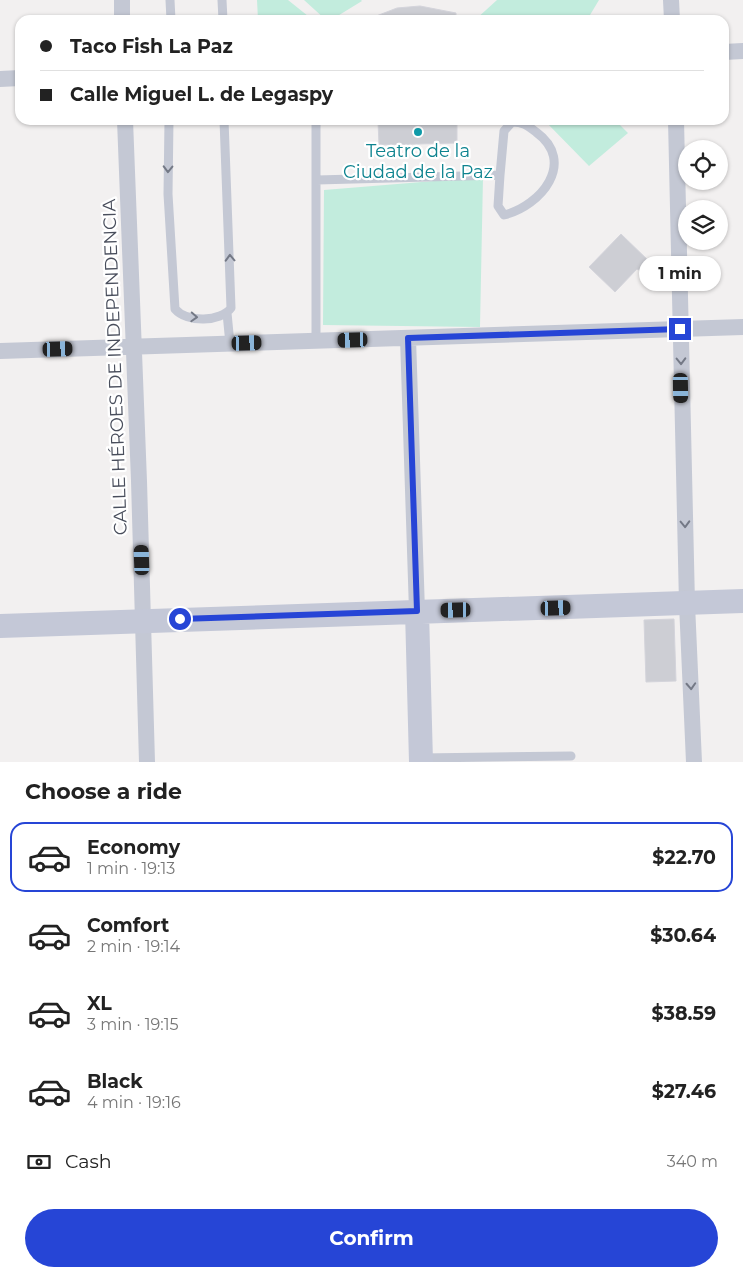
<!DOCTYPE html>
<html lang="en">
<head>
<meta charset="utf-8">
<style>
  :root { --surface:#fff; --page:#f2f2f2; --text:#222; --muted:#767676; --line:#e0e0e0; --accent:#2645d6 }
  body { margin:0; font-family:Montserrat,sans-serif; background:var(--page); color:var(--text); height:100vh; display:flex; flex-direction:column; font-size:19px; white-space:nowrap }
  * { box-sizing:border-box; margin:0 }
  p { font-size:16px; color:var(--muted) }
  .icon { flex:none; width:28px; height:28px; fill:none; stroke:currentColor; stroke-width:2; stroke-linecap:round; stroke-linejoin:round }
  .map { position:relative; height:762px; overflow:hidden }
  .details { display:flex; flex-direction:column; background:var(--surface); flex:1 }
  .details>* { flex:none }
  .hud { position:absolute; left:15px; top:15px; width:714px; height:110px; border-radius:15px; box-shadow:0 1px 4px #0004; display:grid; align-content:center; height:110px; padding:0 25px; background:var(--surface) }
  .fabs { position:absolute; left:678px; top:140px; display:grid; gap:10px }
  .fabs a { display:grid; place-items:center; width:50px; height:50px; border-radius:50%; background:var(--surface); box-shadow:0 1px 4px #0004; font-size:25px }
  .end { position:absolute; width:22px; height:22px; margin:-11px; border:6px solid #2645d6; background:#fff; box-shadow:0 0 0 2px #fff }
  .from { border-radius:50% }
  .bubble { position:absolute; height:35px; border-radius:18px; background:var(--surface); box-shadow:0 1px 4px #0004; font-size:16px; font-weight:700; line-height:35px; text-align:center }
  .car { position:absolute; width:15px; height:30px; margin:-15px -8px; border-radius:6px; box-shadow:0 0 4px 1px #0007; background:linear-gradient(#222 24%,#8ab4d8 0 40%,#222 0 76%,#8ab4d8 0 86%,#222 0) }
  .hud b { display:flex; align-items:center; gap:18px; height:48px; font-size:19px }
  .hud b+b { border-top:1px solid var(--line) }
  .hud i { width:12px; height:12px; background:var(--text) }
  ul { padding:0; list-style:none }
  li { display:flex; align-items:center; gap:15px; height:70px; margin:0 10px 8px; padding:0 15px; border:2px solid transparent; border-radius:15px }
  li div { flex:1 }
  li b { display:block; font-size:19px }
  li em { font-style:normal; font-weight:700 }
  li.active { border-color:var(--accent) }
  li>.icon { width:45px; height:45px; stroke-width:1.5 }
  h2 { padding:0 25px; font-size:22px; line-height:60px }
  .pay { display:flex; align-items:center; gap:12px; height:55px; padding:0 25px; font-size:19px }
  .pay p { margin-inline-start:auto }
  .cta { display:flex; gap:10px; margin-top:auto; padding:10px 25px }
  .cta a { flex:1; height:58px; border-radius:30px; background:var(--accent); color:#fff; font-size:20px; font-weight:700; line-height:58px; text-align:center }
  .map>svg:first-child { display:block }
</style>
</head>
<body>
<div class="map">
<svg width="743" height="762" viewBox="0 0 743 762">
  <rect width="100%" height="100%" fill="#f2f0f0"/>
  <!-- green -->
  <path fill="#c2ecdd" d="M 257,0 L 288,0 L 313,20 L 258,20 Z
    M 304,0 L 361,0 L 362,1 L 331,20 L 326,20 Z
    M 497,0 L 599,0 L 587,20 L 475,20 Z
    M 544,120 L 615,120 L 628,133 L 589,166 Z
    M 483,177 L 480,327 L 323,325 L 324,190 Z"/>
  <!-- building -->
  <path fill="#cdced4" stroke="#d4d4db" d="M 420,6 L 456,13 L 456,20 L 366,20 L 397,8 Z
    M 457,120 L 457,143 L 379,145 L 378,121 Z
    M 621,234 L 651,263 L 643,272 L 637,269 L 615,292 L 589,267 Z
    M 674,619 L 676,681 L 646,682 L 644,620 Z"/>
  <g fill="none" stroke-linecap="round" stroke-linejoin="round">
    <!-- lane -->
    <path stroke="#c4c8d4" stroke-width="9" d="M 170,0 L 171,20
      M 222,0 L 223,20
      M 169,120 L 168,194 L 175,309 C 187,323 221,322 231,308 L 224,120
      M 316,121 L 316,341
      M 317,180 L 500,175 L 498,206 L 504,215 C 541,206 577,162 536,132 C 527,125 523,122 512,122 L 504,131 L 500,175
      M 227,313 L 230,344
      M 421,758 L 571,756"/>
    <!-- street -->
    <path stroke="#c4c8d4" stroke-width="16" d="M 122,0 L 122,20
      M 671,0 L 672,20
      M 724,52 L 743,51
      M 0,79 L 20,78
      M 125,120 L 139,481 L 147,762
      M 676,120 L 687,604 L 694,762
      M 408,338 L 417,611
      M 0,351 L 743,327"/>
    <!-- secondary -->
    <path stroke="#c4c8d7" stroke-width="24" d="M 417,611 L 421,762
      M 0,626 L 743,601"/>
  </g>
  <!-- one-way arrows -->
  <defs><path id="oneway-chevron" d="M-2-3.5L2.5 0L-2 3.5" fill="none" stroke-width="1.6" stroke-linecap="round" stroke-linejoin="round" transform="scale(1.25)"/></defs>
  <g stroke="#747986">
    <use href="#oneway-chevron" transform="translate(168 169) rotate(91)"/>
    <use href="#oneway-chevron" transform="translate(230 258) rotate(-92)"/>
    <use href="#oneway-chevron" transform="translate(194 317) rotate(3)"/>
    <use href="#oneway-chevron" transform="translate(681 361) rotate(89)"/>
    <use href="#oneway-chevron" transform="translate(685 524) rotate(88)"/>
    <use href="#oneway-chevron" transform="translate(691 686) rotate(87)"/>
  </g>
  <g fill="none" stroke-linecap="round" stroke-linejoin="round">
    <!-- route -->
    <path stroke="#2645d6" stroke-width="6" d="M 180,619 L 417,611 L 408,338 L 680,329"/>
  </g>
  <!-- markers -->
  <circle fill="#0f9aa8" stroke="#fff" stroke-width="2" cx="418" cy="132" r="5"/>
  <g text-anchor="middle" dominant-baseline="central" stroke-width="4.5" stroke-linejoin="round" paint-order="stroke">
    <!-- culture labels -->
    <g font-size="18" fill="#0d838f" stroke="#fff">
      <text x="418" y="151">Teatro de la<tspan x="418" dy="21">Ciudad de la Paz</tspan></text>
    </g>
    <!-- street labels -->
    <g font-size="18" fill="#494e5c" stroke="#fff">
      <text transform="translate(115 367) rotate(-92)">CALLE HÉROES DE INDEPENDENCIA</text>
    </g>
  </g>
</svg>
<div class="fabs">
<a><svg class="icon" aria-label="locate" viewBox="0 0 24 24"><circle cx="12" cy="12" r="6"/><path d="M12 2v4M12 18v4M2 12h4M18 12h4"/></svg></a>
<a><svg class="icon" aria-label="layers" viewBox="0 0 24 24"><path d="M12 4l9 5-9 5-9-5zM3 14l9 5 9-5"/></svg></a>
</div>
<i class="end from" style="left:180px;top:619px"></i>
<i class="end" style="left:680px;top:329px"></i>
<div class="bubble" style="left:639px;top:256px;width:82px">1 min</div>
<i class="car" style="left:353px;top:340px;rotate:268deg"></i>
<i class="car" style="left:247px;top:343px;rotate:88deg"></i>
<i class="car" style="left:58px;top:349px;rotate:88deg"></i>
<i class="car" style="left:681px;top:388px;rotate:179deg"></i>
<i class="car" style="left:142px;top:560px;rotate:358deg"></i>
<i class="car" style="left:556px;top:608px;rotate:88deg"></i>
<i class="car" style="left:456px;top:610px;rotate:269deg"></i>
<div class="hud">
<b><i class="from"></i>Taco Fish La Paz</b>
<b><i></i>Calle Miguel L. de Legaspy</b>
</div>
</div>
<section class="details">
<h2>Choose a ride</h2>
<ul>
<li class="active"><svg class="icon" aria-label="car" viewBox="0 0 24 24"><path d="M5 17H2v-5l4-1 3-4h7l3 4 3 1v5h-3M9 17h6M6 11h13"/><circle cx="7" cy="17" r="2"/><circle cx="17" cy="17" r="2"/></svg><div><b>Economy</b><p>1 min · 19:13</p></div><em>$22.70</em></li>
<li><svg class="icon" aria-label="car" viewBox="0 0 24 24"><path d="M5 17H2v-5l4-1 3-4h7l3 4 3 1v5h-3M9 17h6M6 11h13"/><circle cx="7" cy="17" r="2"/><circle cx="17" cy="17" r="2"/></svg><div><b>Comfort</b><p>2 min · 19:14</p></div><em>$30.64</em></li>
<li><svg class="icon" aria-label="car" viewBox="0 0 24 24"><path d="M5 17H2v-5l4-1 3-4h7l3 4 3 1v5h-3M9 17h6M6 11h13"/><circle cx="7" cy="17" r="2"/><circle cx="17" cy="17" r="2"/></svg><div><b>XL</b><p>3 min · 19:15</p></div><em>$38.59</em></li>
<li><svg class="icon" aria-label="car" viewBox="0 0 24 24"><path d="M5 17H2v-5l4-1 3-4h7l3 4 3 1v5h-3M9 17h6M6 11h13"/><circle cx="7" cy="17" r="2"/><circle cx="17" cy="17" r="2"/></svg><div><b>Black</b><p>4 min · 19:16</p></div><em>$27.46</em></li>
</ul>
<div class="pay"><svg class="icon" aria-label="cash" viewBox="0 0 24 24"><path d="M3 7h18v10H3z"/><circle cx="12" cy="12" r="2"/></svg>Cash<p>340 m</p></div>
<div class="cta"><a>Confirm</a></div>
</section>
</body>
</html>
